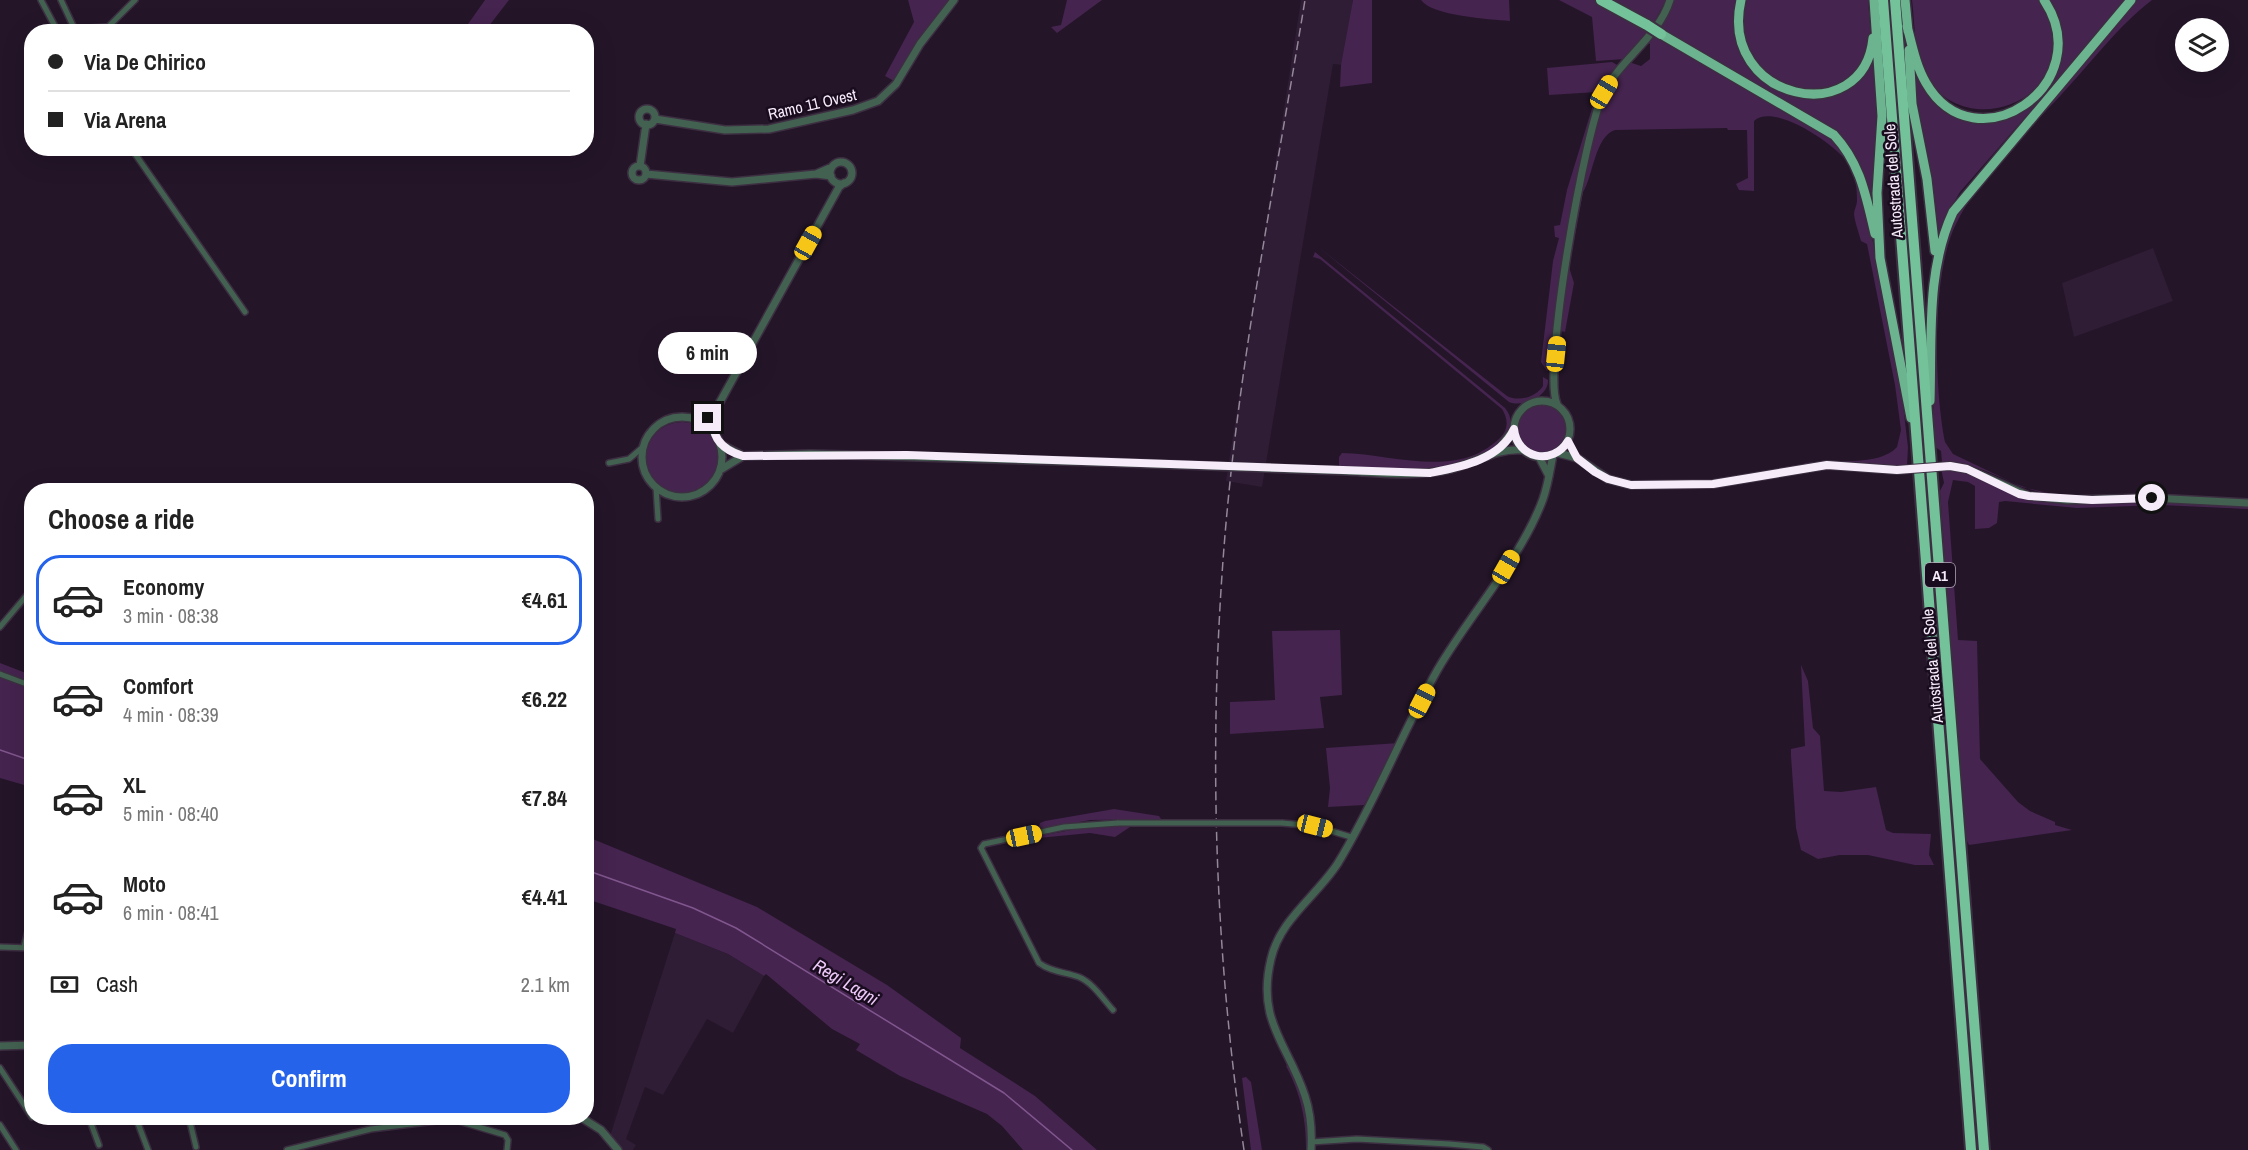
<!DOCTYPE html>
<html lang="en">
<head>
<meta charset="utf-8">
<style>
  :root { --surface:#fff; --page:#f6f6f6; --text:#222; --muted:#767676; --line:#e0e0e0; --accent:#2563eb }
  body { margin:0; font-family:"Archivo Narrow",sans-serif; background:var(--page); color:var(--text); height:100vh; display:flex; flex-direction:column; font-size:22px; white-space:nowrap }
  * { box-sizing:border-box; margin:0 }
  p { font-size:20px; color:var(--muted) }
  .icon { flex:none; width:33px; height:33px; fill:none; stroke:currentColor; stroke-width:2; stroke-linecap:round; stroke-linejoin:round }
  .map { position:relative; flex:1; overflow:hidden }
  .side { position:absolute; left:24px; top:483px; width:570px; height:642px; display:flex; flex-direction:column; background:var(--surface); border-radius:24px; box-shadow:0 6px 24px #0002 }
  .side>* { flex:none }
  .guide { position:absolute; left:24px; top:24px; width:570px; height:132px; border-radius:24px; box-shadow:0 6px 24px #0002; display:grid; align-content:center; height:132px; padding:0 24px; background:var(--surface) }
  .tools { position:absolute; left:2175px; top:18px; display:grid; gap:12px }
  .tools a { display:grid; place-items:center; width:54px; height:54px; border-radius:50%; background:var(--surface); box-shadow:0 6px 24px #0002; font-size:30px }
  .end { position:absolute; width:27px; height:27px; margin:-14px; border:8px solid #f5ebf9; background:#111; box-shadow:0 0 0 3px #111 }
  .from { border-radius:50% }
  .bubble { position:absolute; height:42px; border-radius:21px; background:var(--surface); box-shadow:0 6px 24px #0002; font-size:20px; font-weight:700; line-height:42px; text-align:center }
  .car { position:absolute; width:18px; height:36px; margin:-18px -9px; border-radius:8px; box-shadow:0 0 4px 2px #0007; background:linear-gradient(#f5c518 24%,#345 0 40%,#f5c518 0 76%,#345 0 86%,#f5c518 0) }
  .guide b { display:flex; align-items:center; gap:21px; height:57px; font-size:22px }
  .guide b+b { border-top:2px solid var(--line) }
  .guide i { width:15px; height:15px; background:var(--text) }
  ul { padding:0; list-style:none }
  li { display:flex; align-items:center; gap:18px; height:90px; margin:0 12px 9px; padding:0 12px; border:3px solid transparent; border-radius:24px }
  li div { flex:1 }
  li b { display:block; font-size:22px }
  li em { font-style:normal; font-weight:700 }
  li.selected { border-color:var(--accent) }
  li>.icon { width:54px; height:54px; stroke-width:1.5 }
  h2 { padding:0 24px; font-size:27px; line-height:72px }
  .pay { display:flex; align-items:center; gap:15px; height:66px; padding:0 24px; font-size:22px }
  .pay p { margin-inline-start:auto }
  .action { display:flex; gap:12px; margin-top:auto; padding:12px 24px }
  .action a { flex:1; height:69px; border-radius:24px; background:var(--accent); color:#fff; font-size:24px; font-weight:700; line-height:69px; text-align:center }
  .map>svg:first-child { display:block }
</style>
</head>
<body>
<div class="map">
<svg width="2248" height="1150" viewBox="0 0 2248 1150">
  <rect width="100%" height="100%" fill="#241529"/>
  <!-- built -->
  <path fill="#2f1c35" d="M 1301,0 L 1353,0 L 1343,65 L 1333,64 L 1262,487 L 1226,481 Z
    M 2153,248 L 2173,301 L 2074,337 L 2062,283 Z
    M 675,933 L 728,954 L 764,976 L 733,1033 L 707,1019 L 663,1095 L 645,1087 L 626,1139 L 636,1145 L 633,1150 L 622,1150 L 610,1136 Z"/>
  <!-- green -->
  <path fill="#45244f" d="M 485,0 L 509,0 L 485,31 L 470,31 L 466,29 L 468,24 Z
    M 908,0 L 949,0 L 918,40 L 894,81 L 885,76 L 914,22 Z
    M 1067,0 L 1102,0 L 1057,33 L 1051,27 L 1061,25 Z
    M 1353,0 L 1372,0 L 1372,83 L 1340,87 L 1341,65 Z
    M 1421,0 L 1509,0 L 1510,21 C 1489,19 1432,16 1421,0 Z
    M 1559,0 L 1595,0 L 1648,31 L 1625,59 L 1596,61 L 1592,17 Z
    M 1608,0 L 1666,0 L 1653,24 Z
    M 1672,0 L 1739,0 C 1729,36 1748,90 1792,94 C 1807,95 1823,92 1838,91 L 1874,56 L 1878,134 L 1875,216 L 1862,170 L 1849,146 L 1659,28 Z
    M 1747,0 L 1868,0 C 1869,19 1874,41 1865,59 C 1834,123 1723,88 1747,0 Z
    M 1912,0 L 2041,0 C 2045,9 2052,20 2054,29 C 2068,103 1964,141 1926,76 C 1914,54 1915,24 1912,0 Z
    M 2047,0 L 2127,0 L 1960,192 L 1944,219 L 1938,238 L 1917,119 L 1913,66 C 1938,114 1948,112 1999,119 L 2051,80 L 2058,25 Z
    M 2137,0 L 2152,0 C 2118,26 2090,64 2061,95 C 2026,133 1980,176 1957,222 C 1931,271 1934,387 1945,442 L 1953,454 L 2022,487 L 2061,496 C 2016,492 1984,461 1942,462 L 1941,451 L 1934,446 L 1933,351 L 1940,254 L 1950,223 L 1968,194 L 2112,25 Z
    M 1654,33 L 1826,132 L 1850,158 L 1867,215 L 1896,346 L 1908,447 L 1907,466 L 1806,467 L 1805,463 C 1832,459 1879,467 1897,447 L 1901,430 L 1895,385 L 1867,244 L 1861,241 C 1859,233 1855,223 1854,214 C 1854,210 1857,205 1857,201 C 1857,190 1856,174 1849,164 C 1837,146 1775,102 1754,121 L 1754,191 L 1739,190 L 1736,184 L 1748,178 L 1747,130 L 1728,130 L 1727,128 L 1615,130 C 1595,136 1593,177 1583,192 L 1569,267 L 1574,283 L 1565,332 L 1561,331 L 1569,254 L 1596,120 L 1607,91 L 1629,62 L 1641,66 L 1650,59 L 1650,44 L 1647,42 Z
    M 1612,62 L 1619,66 L 1601,91 L 1585,141 L 1567,236 L 1551,369 L 1547,371 L 1541,362 L 1553,261 L 1559,238 L 1555,237 L 1554,226 L 1560,225 L 1567,190 L 1597,92 L 1549,95 L 1547,68 Z
    M 1317,246 L 1507,396 C 1519,402 1536,397 1543,386 L 1543,377 L 1548,380 C 1549,396 1523,408 1509,402 Z
    M 1315,252 L 1505,408 C 1513,418 1512,427 1505,437 C 1475,478 1383,469 1339,467 L 1339,457 L 1342,453 C 1394,454 1457,480 1500,438 C 1509,429 1508,419 1502,409 L 1320,259 L 1313,257 Z
    M1518 429a24 24 0 1 1 48 0a24 24 0 1 1-48 0Z
    M646 458a36 36 0 1 1 72 0a36 36 0 1 1-72 0Z
    M 1941,468 L 1957,468 L 2035,499 L 2088,503 L 2150,501 L 2248,506 L 2248,509 L 2161,505 L 2077,508 L 2005,501 L 1999,502 L 1997,523 L 1989,528 L 1975,529 L 1975,486 L 1968,482 L 1953,480 L 1948,502 L 1958,640 L 1977,641 L 1980,759 L 2018,802 L 2030,811 L 2055,822 L 2055,825 L 2072,830 L 1969,845 L 1965,837 L 1940,491 L 1944,483 Z
    M 1340,630 L 1342,695 L 1320,697 L 1324,728 L 1230,734 L 1230,702 L 1275,700 L 1272,631 Z
    M 0,663 L 31,675 L 31,787 L 0,778 Z
    M 1801,665 L 1808,681 L 1813,728 L 1820,736 L 1824,791 L 1841,792 L 1876,787 L 1886,830 L 1893,833 L 1931,834 L 1929,855 L 1934,865 L 1915,865 L 1868,855 L 1840,855 L 1818,859 L 1801,850 L 1796,828 L 1791,756 L 1791,749 L 1805,746 Z
    M 1399,743 L 1364,805 L 1328,807 L 1330,788 L 1326,748 Z
    M 1114,809 L 1159,816 L 1161,819 L 1090,820 L 1038,830 L 1040,823 L 1045,821 Z
    M 1087,827 L 1130,827 L 1115,837 L 1090,833 L 1018,840 Z
    M 588,837 L 757,907 L 887,985 L 961,1038 L 960,1048 L 1035,1096 L 1097,1150 L 1023,1150 L 1002,1126 L 987,1114 L 900,1076 L 856,1050 L 860,1044 L 832,1029 L 766,974 L 764,976 L 728,954 L 675,933 L 676,929 L 587,899 Z
    M 1288,1065 C 1303,1094 1308,1118 1309,1150 L 1306,1150 C 1306,1118 1301,1095 1286,1066 Z
    M 1246,1077 L 1251,1082 L 1262,1150 L 1251,1150 L 1242,1078 Z"/>
  <g fill="none" stroke-linecap="round" stroke-linejoin="round">
    <!-- stream -->
    <path stroke="#80568e" stroke-width="1.5" d="M 0,750 L 32,761
      M 586,870 L 693,908 L 736,928 L 1004,1093 L 1072,1150"/>
    <defs>
      <path id="minor" d="M 41,0 L 58,32
        M 61,0 L 76,32
        M 90,28 L 106,27
        M 80,32 L 85,28 L 92,30
        M 103,32 L 135,0
        M 131,148 L 245,312
        M 609,463 L 629,459 L 643,447
        M 656,487 L 658,519
        M 0,627 L 32,589
        M 0,674 L 32,686
        M 1282,823 L 1315,826 L 1351,837
        M 0,947 L 32,948
        M 24,947 L 32,915
        M 1113,1010 C 1103,999 1093,983 1079,977 C 1065,972 1051,972 1039,963 L 981,848 L 984,844 L 1064,827 L 1118,823
        M 0,1068 L 32,1117
        M 66,1118 L 67,1121
        M 89,1118 L 99,1145
        M 136,1118 L 148,1150
        M 189,1118 L 196,1147
        M 0,1125 L 16,1150
        M 1311,1142 L 1357,1139 L 1449,1144 L 1483,1147 L 1488,1150
        M 287,1150 L 371,1129 L 452,1119 L 505,1135 L 508,1140 L 507,1150"/>
      <path id="tertiary" d="M639 117a8 8 0 1 1 16 0a8 8 0 1 1-16 0Z
        M 655,119 L 725,130 L 769,129 L 853,110 L 878,101 L 896,84 L 920,44 L 954,0
        M830 173a11 11 0 1 1 22 0a11 11 0 1 1-22 0Z
        M 640,166 L 646,124
        M632 173a7 7 0 1 1 14 0a7 7 0 1 1-14 0Z
        M 646,174 L 732,182 L 816,174
        M 831,176 L 816,174 L 832,167
        M1514 429a28 28 0 1 1 56 0a28 28 0 1 1-56 0Z
        M 1557,404 C 1542,372 1585,128 1604,92 C 1621,59 1659,36 1670,0
        M642 457a40 40 0 1 1 80 0a40 40 0 1 1-80 0Z
        M 697,420 L 708,418 L 715,411 L 839,187 L 844,183
        M 720,444 L 743,456
        M 1497,451 L 1514,429
        M 1558,453 L 1577,458 L 1608,479 L 1631,485 L 1713,484 L 1827,465 L 1897,470
        M 1539,457 L 1549,476
        M 1950,466 L 1967,469 L 2029,496 L 2067,500 L 2152,498 L 2248,503
        M 720,470 L 743,456 L 810,454 L 1100,462
        M 1348,471 C 1382,473 1418,477 1451,469 C 1477,462 1496,448 1523,450
        M 0,1046 L 32,1045
        M 582,1118 L 601,1130 L 618,1150
        M 1311,1150 C 1312,1132 1311,1114 1305,1096 C 1288,1044 1256,1021 1271,959 C 1280,919 1317,896 1338,863 C 1376,801 1402,732 1438,669 C 1470,614 1521,559 1543,499 C 1548,485 1550,470 1553,455"/>
      <path id="trunk" d="M 1741,0 C 1718,101 1864,131 1873,38
        M 1874,0 L 1882,116 L 1877,193 L 1880,258 L 1911,418
        M 1905,0 L 1908,31
        M 1907,26 C 1912,45 1916,66 1926,83 C 1975,168 2100,84 2044,0
        M 1661,34 L 1834,135 C 1861,164 1866,197 1875,234
        M 1909,50 L 1912,104 L 1927,179 L 1935,251
        M 1930,401 C 1932,338 1926,270 1953,212 L 2131,0"/>
      <path id="motorway" d="M 1601,0 L 1647,25
        M 1883,0 L 1971,1150
        M 1895,0 L 1984,1150"/>
    </defs>
    <!-- minor casing -->
    <use href="#minor" stroke="#3d2f42" stroke-width="8"/>
    <!-- tertiary casing -->
    <use href="#tertiary" stroke="#3d2f42" stroke-width="10"/>
    <!-- trunk casing -->
    <use href="#trunk" stroke="#3d2f42" stroke-width="12"/>
    <!-- motorway casing -->
    <use href="#motorway" stroke="#3d2f42" stroke-width="14"/>
    <!-- minor -->
    <use href="#minor" stroke="#436151" stroke-width="5"/>
    <!-- tertiary -->
    <use href="#tertiary" stroke="#436151" stroke-width="7"/>
    <!-- trunk -->
    <use href="#trunk" stroke="#6cb490" stroke-width="9"/>
    <!-- motorway -->
    <use href="#motorway" stroke="#73c29a" stroke-width="10"/>
    <!-- rail -->
    <path stroke="#948899" stroke-width="1.5" stroke-dasharray="9 4.5" stroke-linecap="butt" d="M 1244,1150 C 1214,947 1208,740 1225,535 C 1240,355 1276,178 1305,0"/>
    <defs>
      <path id="minor-bridge" d="M 1118,823 L 1282,823"/>
      <path id="tertiary-bridge" d="M 1100,462 L 1348,471
        M 1897,470 L 1950,466"/>
      <path id="motorway-bridge" d="M 1647,25 L 1661,34"/>
    </defs>
    <!-- minor-bridge casing -->
    <use href="#minor-bridge" stroke="#3d2f42" stroke-width="8" stroke-linecap="butt"/>
    <!-- tertiary-bridge casing -->
    <use href="#tertiary-bridge" stroke="#3d2f42" stroke-width="10" stroke-linecap="butt"/>
    <!-- motorway-bridge casing -->
    <use href="#motorway-bridge" stroke="#3d2f42" stroke-width="14" stroke-linecap="butt"/>
    <!-- minor-bridge -->
    <use href="#minor-bridge" stroke="#436151" stroke-width="5"/>
    <!-- tertiary-bridge -->
    <use href="#tertiary-bridge" stroke="#436151" stroke-width="7"/>
    <!-- motorway-bridge -->
    <use href="#motorway-bridge" stroke="#73c29a" stroke-width="10"/>
  </g>
  <g fill="none" stroke-linecap="round" stroke-linejoin="round">
    <!-- route -->
    <path stroke="#f5ebf9" stroke-width="8" d="M 708,418 L 715,411 C 709,435 720,449 743,456 L 907,455 L 1430,473 C 1460,467 1500,460 1514,429 C 1517,459 1553,466 1568,441 L 1577,458 L 1595,472 L 1608,479 L 1631,485 L 1713,484 L 1827,465 L 1897,470 L 1950,466 L 1967,469 L 2019,494 L 2029,496 L 2092,500 L 2152,498"/>
  </g>
  <g text-anchor="middle" dominant-baseline="central" stroke-width="5" stroke-linejoin="round" paint-order="stroke">
    <!-- shield labels -->
    <rect fill="#1a0c1f" stroke="#b3a8b8" stroke-width="1.5" x="1925" y="563" width="30" height="24" rx="4.5"/>
    <g font-size="15" font-weight="bold" fill="#f5ebf9">
      <text x="1940" y="575">A1</text>
    </g>
    <!-- street labels -->
    <g font-size="16" fill="#f5ebf9" stroke="#1a0c1f">
      <text transform="translate(812 104) rotate(-13)">Ramo 11 Ovest</text>
      <text transform="translate(1893 181) rotate(-94)">Autostrada del Sole</text>
      <text transform="translate(1932 666) rotate(-95)">Autostrada del Sole</text>
    </g>
    <!-- water labels -->
    <g font-size="18" font-style="italic" fill="#eec9fa" stroke="#1a0c1f">
      <text transform="translate(846 982) rotate(31)">Regi Lagni</text>
    </g>
  </g>
</svg>
<div class="tools">
<a><svg class="icon" aria-label="layers" viewBox="0 0 24 24"><path d="M12 4l9 5-9 5-9-5zM3 14l9 5 9-5"/></svg></a>
</div>
<i class="end from" style="left:2152px;top:498px"></i>
<i class="end" style="left:708px;top:418px"></i>
<div class="bubble" style="left:658px;top:332px;width:99px">6 min</div>
<i class="car" style="left:1604px;top:92px;rotate:31deg"></i>
<i class="car" style="left:808px;top:243px;rotate:29deg"></i>
<i class="car" style="left:1556px;top:354px;rotate:6deg"></i>
<i class="car" style="left:1506px;top:567px;rotate:30deg"></i>
<i class="car" style="left:1422px;top:701px;rotate:27deg"></i>
<i class="car" style="left:1315px;top:826px;rotate:104deg"></i>
<i class="car" style="left:1024px;top:836px;rotate:78deg"></i>
<div class="guide">
<b><i class="from"></i>Via De Chirico</b>
<b><i></i>Via Arena</b>
</div>
<section class="side">
<h2>Choose a ride</h2>
<ul>
<li class="selected"><svg class="icon" aria-label="car" viewBox="0 0 24 24"><path d="M5 17H2v-5l4-1 3-4h7l3 4 3 1v5h-3M9 17h6M6 11h13"/><circle cx="7" cy="17" r="2"/><circle cx="17" cy="17" r="2"/></svg><div><b>Economy</b><p>3 min · 08:38</p></div><em>€4.61</em></li>
<li><svg class="icon" aria-label="car" viewBox="0 0 24 24"><path d="M5 17H2v-5l4-1 3-4h7l3 4 3 1v5h-3M9 17h6M6 11h13"/><circle cx="7" cy="17" r="2"/><circle cx="17" cy="17" r="2"/></svg><div><b>Comfort</b><p>4 min · 08:39</p></div><em>€6.22</em></li>
<li><svg class="icon" aria-label="car" viewBox="0 0 24 24"><path d="M5 17H2v-5l4-1 3-4h7l3 4 3 1v5h-3M9 17h6M6 11h13"/><circle cx="7" cy="17" r="2"/><circle cx="17" cy="17" r="2"/></svg><div><b>XL</b><p>5 min · 08:40</p></div><em>€7.84</em></li>
<li><svg class="icon" aria-label="car" viewBox="0 0 24 24"><path d="M5 17H2v-5l4-1 3-4h7l3 4 3 1v5h-3M9 17h6M6 11h13"/><circle cx="7" cy="17" r="2"/><circle cx="17" cy="17" r="2"/></svg><div><b>Moto</b><p>6 min · 08:41</p></div><em>€4.41</em></li>
</ul>
<div class="pay"><svg class="icon" aria-label="cash" viewBox="0 0 24 24"><path d="M3 7h18v10H3z"/><circle cx="12" cy="12" r="2"/></svg>Cash<p>2.1 km</p></div>
<div class="action"><a>Confirm</a></div>
</section>
</div>
</body>
</html>
